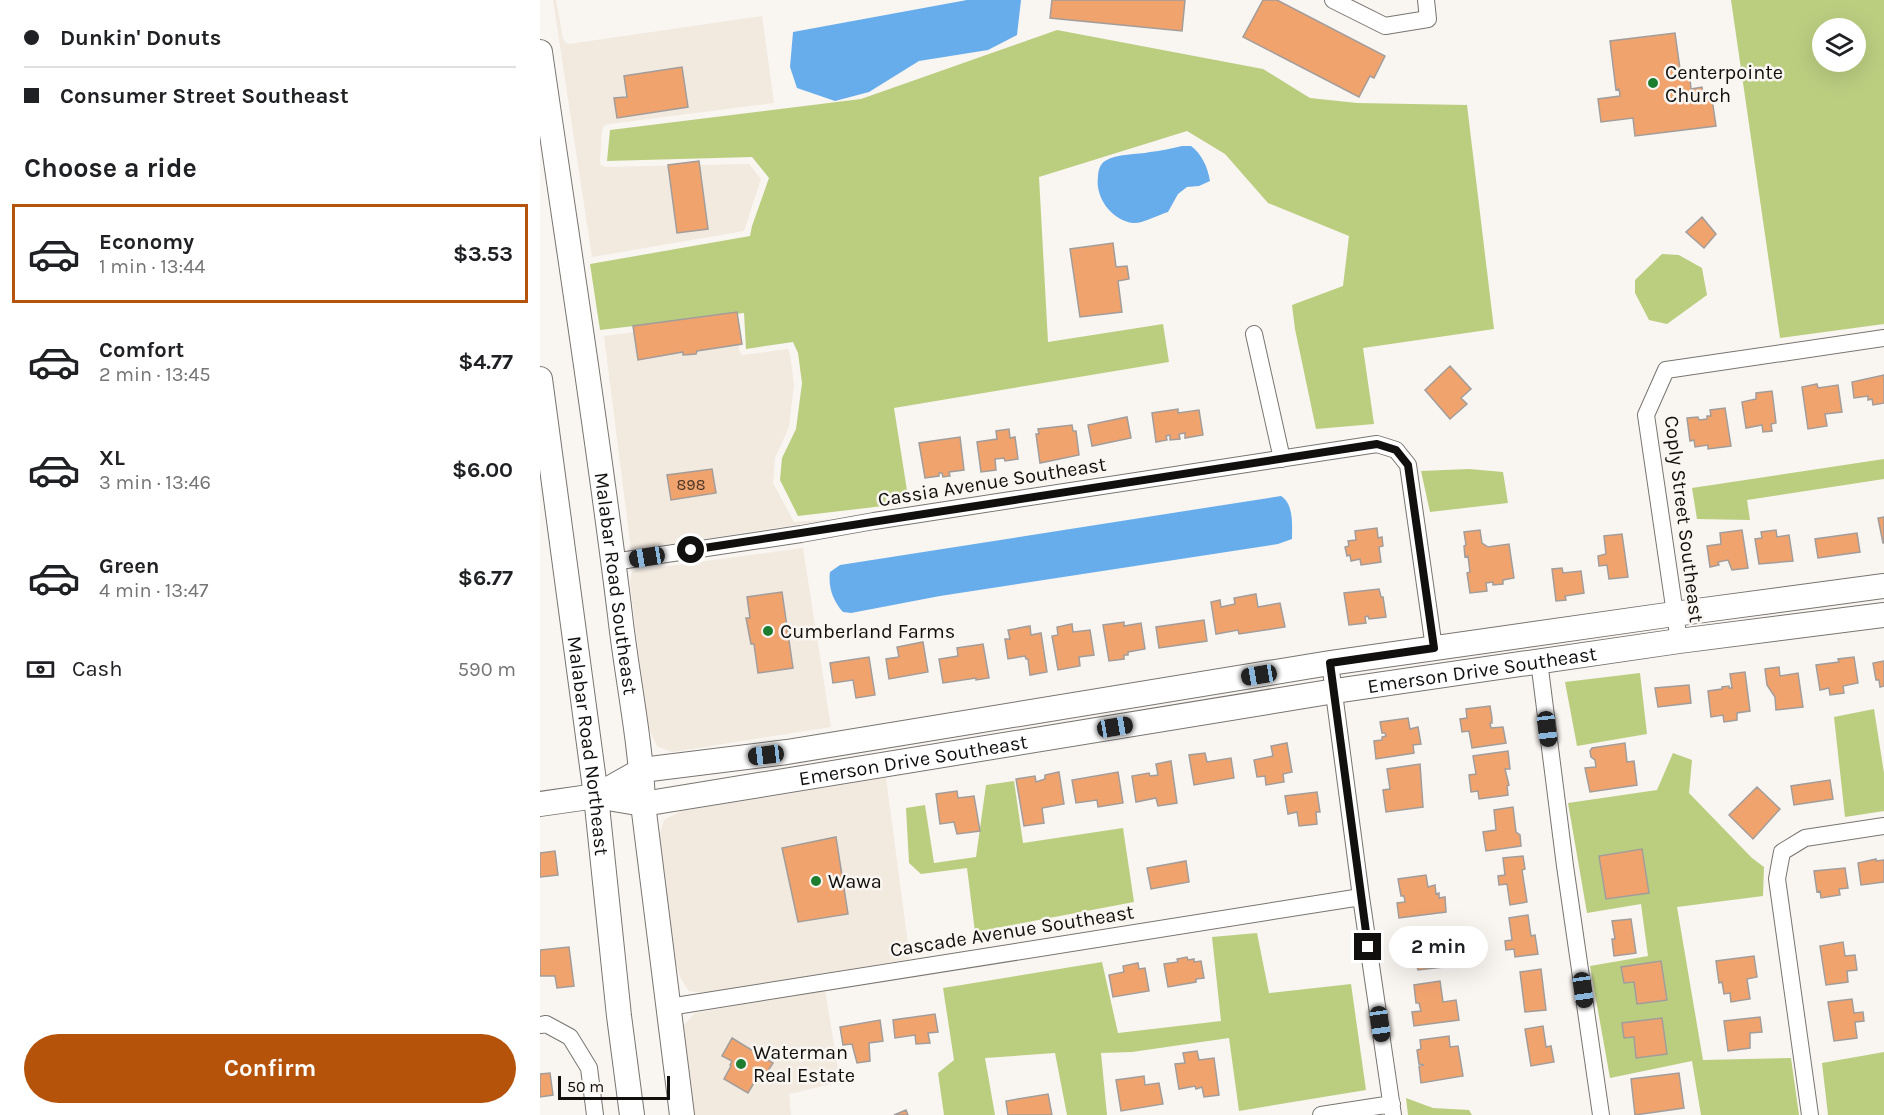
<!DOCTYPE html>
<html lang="en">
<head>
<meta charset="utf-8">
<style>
  :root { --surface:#fff; --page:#f2f2f2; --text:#202124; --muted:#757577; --line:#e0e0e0; --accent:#b45309 }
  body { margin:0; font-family:Karla,sans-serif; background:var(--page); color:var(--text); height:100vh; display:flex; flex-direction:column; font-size:22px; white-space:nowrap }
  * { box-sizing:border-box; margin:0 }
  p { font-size:20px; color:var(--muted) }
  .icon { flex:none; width:33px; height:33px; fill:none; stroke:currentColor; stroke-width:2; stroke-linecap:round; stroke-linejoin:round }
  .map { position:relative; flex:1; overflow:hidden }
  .side { display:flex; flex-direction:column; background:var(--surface); width:540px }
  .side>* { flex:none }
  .banner { display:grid; align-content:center; height:132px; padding:0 24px; background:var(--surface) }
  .tools { position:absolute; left:1272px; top:18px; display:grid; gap:12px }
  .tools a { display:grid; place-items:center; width:54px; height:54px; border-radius:50%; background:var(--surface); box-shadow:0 6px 24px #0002; font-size:30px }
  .scale { position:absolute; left:18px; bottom:15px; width:112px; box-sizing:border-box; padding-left:6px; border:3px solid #11100f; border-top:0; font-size:16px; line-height:21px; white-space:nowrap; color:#11100f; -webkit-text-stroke:4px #f9f5f1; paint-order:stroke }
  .end { position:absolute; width:27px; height:27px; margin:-14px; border:8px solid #11100f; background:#fff; box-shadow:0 0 0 3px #fff }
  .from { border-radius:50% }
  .bubble { position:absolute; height:42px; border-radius:21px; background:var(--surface); box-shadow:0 6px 24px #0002; font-size:20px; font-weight:700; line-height:42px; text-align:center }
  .car { position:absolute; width:18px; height:36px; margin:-18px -9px; border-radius:8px; box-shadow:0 0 4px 2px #0007; background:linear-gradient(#222 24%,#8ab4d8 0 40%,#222 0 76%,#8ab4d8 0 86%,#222 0) }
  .banner b { display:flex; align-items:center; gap:21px; height:57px; font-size:22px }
  .banner b+b { border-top:2px solid var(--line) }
  .banner i { width:15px; height:15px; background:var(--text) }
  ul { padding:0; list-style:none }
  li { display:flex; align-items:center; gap:18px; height:99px; margin:0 12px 9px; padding:0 12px; border:3px solid transparent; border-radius:0px }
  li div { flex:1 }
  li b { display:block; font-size:22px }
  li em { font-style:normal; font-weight:700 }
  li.current { border-color:var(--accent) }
  li>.icon { width:54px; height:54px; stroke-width:1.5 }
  h2 { padding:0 24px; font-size:27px; line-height:72px }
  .pay { display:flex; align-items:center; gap:15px; height:66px; padding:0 24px; font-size:22px }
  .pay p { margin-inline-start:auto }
  .cta { display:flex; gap:12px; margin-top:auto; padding:12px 24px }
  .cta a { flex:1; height:69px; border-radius:36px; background:var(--accent); color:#fff; font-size:24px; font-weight:700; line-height:69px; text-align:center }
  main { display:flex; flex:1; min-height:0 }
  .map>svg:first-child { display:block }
</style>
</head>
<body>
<main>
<section class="side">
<div class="banner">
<b><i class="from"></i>Dunkin' Donuts</b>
<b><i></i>Consumer Street Southeast</b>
</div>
<h2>Choose a ride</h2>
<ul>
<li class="current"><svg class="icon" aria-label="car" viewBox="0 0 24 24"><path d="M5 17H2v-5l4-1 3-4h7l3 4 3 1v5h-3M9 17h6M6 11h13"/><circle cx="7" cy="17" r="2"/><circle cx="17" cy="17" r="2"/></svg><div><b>Economy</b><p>1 min · 13:44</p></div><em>$3.53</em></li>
<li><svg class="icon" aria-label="car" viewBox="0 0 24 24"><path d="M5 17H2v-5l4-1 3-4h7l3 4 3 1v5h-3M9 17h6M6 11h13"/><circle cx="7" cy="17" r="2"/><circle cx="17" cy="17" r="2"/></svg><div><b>Comfort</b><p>2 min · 13:45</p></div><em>$4.77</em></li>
<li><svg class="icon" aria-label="car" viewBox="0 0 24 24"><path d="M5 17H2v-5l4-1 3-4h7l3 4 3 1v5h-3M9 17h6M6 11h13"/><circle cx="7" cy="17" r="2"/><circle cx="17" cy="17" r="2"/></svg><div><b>XL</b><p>3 min · 13:46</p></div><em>$6.00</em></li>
<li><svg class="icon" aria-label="car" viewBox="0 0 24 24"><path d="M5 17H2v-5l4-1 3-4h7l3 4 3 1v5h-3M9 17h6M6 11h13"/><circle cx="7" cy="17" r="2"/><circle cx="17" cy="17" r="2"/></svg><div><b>Green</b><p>4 min · 13:47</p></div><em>$6.77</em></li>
</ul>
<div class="pay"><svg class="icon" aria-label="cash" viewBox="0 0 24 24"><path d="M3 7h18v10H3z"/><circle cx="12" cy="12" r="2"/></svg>Cash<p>590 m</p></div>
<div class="cta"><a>Confirm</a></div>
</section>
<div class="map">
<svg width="1344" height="1115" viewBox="0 0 1344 1115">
  <rect width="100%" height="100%" fill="#f9f5f1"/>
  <!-- built -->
  <path fill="#f2e9df" d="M 13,0 L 16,0 L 23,39 L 25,42 L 29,44 L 222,16 L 234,103 L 69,124 L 64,126 L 62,130 L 60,161 L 61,165 L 65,167 L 209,164 L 221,179 L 204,231 L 52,257 Z
    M 198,319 L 199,350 L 202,355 L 248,349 L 250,355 L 254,384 L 249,427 L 235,458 L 233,483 L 254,522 L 294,519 L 91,550 L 64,336 Z
    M 263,548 L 291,727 L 132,752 L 117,746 L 107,724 L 90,583 L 92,571 Z
    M 346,778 L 370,959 L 166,993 L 149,991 L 141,979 L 136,963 L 119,837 L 124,820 L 141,811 Z
    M 285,990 L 300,1082 L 249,1094 L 251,1115 L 153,1115 L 143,1026 L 155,1013 Z"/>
  <!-- green -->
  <path fill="#bbce80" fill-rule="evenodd" d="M 1191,0 L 1344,0 L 1344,324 L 1240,338 ZM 1282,28 L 1316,28 L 1316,62 L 1282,62 Z
    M 517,30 L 723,69 L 770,98 L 817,103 L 927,105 L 954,329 L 823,348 L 834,424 L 776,429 L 755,329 L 752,305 L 803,286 L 809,236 L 728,203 L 685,154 L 647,131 L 499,177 L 508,342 L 623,324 L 629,362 L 354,408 L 369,503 L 258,516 L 240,480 L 242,458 L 256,429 L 262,383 L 258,353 L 253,342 L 206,349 L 204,313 L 60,330 L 50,264 L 210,236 L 212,226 L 229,178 L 212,157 L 67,161 L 70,130 L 321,99 Z
    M 1122,254 L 1139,255 L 1162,268 L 1167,295 L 1127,324 L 1109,320 L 1095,293 L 1095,280 Z
    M 1344,459 L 1344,479 L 1207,500 L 1210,520 L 1157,519 L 1152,488 Z
    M 929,469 L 963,472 L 968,503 L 890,512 L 881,471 Z
    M 1100,673 L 1107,734 L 1037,746 L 1025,682 Z
    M 1334,709 L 1344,773 L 1344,811 L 1305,817 L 1294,717 Z
    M 1133,753 L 1152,760 L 1149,793 L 1212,858 L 1224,867 L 1223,896 L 1137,907 L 1163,1060 L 1251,1058 L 1259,1115 L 1161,1115 L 1152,1061 L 1070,1078 L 1050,966 L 1108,956 L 1101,904 L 1047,913 L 1028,803 L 1117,790 Z
    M 474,781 L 483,843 L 583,828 L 594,902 L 435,932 L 427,868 L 381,874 L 369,863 L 366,808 L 385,805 L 394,863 L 436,857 L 446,785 Z
    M 717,933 L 729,993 L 811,984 L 826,1090 L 699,1111 L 689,1038 L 592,1052 L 561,1053 L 567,1115 L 527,1115 L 515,1053 L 445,1058 L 455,1115 L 404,1115 L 398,1073 L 414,1060 L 403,988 L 562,962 L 578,1033 L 681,1021 L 672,937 Z
    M 1344,1052 L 1344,1115 L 1288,1115 L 1282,1063 Z
    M 866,1098 L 893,1108 L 929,1110 L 932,1115 L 868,1115 Z"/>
  <!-- water -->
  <path fill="#67adeb" d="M 427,0 L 481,0 L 477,35 L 448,50 L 379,61 L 329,92 L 295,101 L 257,88 L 250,67 L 253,32 Z
    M 642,146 L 651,146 C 662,154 668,168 670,181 L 659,186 L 647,187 L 638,194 L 628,212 C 618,215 602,224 593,223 C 572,220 555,198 558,177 C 558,171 560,164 565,161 C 577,153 597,155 610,152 C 621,151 632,148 642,146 Z
    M 741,496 C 754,504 752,525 752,539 L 738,544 L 400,596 L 311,613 L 303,612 C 293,601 288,587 290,572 L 300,565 Z"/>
  <!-- building -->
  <path fill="#f1a36e" stroke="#a29d9a" stroke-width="1.5" d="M 512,0 L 645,0 L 642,31 L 510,18 Z
    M 723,0 L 737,0 L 845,56 L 834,78 L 830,76 L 819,97 L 703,37 Z
    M 1135,33 L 1141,76 L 1148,75 L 1148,79 L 1150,79 L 1151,89 L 1162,87 L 1163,93 L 1171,92 L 1176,126 L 1095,136 L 1093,118 L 1061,122 L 1058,99 L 1080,96 L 1079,89 L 1076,90 L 1070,41 Z
    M 142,67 L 148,107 L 77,118 L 74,98 L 87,97 L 84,76 Z
    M 159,161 L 168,229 L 137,233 L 128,165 Z
    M 1162,217 L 1176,234 L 1164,248 L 1146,232 Z
    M 573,243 L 576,267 L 587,266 L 589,279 L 578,281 L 582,312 L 540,317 L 530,249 Z
    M 197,312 L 202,344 L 157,351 L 156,354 L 143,355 L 143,352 L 98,360 L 93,326 Z
    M 910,366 L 931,389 L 921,398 L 927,404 L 910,419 L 885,390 Z
    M 1344,375 L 1344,403 L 1333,405 L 1332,399 L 1328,400 L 1328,396 L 1314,398 L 1312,382 Z
    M 1277,384 L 1278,388 L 1298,385 L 1302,412 L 1285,414 L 1287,426 L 1268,429 L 1262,387 Z
    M 1232,391 L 1236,423 L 1231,424 L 1232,431 L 1223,432 L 1222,425 L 1206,428 L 1202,402 L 1216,399 L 1216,393 Z
    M 1185,408 L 1191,446 L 1168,449 L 1168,445 L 1155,447 L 1154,440 L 1150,441 L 1147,418 L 1158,417 L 1159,420 L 1167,419 L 1167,416 L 1171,416 L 1170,410 Z
    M 638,409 L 638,413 L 659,410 L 663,435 L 645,438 L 645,433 L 639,434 L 640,439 L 630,440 L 630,435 L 626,436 L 627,440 L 616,442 L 612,413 Z
    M 587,417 L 591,438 L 552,446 L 548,425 Z
    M 532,425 L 533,431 L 536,431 L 539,455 L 500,463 L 496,434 L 499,434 L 498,429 Z
    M 469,429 L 470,438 L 475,437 L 478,459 L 465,461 L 464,458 L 455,459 L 456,470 L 441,472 L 437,442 L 457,439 L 456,431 Z
    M 420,437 L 424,470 L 409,472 L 410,476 L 403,477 L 402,473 L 399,473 L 399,476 L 385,478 L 379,443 Z
    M 172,469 L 176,493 L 131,500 L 127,475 Z
    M 1344,517 L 1344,543 L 1343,543 L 1338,518 Z
    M 837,528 L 838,538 L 842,537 L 843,546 L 839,547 L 841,562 L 821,565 L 820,559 L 811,561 L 810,555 L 807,556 L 805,547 L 809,546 L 808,541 L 816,540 L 815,531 Z
    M 940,530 L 942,543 L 948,547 L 969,544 L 974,578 L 963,580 L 963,584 L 953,585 L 953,582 L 946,583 L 947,591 L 930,593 L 927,573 L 930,572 L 928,556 L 925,557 L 924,546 L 926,545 L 924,532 Z
    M 1202,530 L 1208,568 L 1192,570 L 1188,560 L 1178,562 L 1179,565 L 1170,567 L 1167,546 L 1181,544 L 1180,533 Z
    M 1236,530 L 1237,537 L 1249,535 L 1253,561 L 1219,564 L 1215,539 L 1222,538 L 1221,532 Z
    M 1317,533 L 1320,552 L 1278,558 L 1275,539 Z
    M 1082,534 L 1088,577 L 1069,579 L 1067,565 L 1059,566 L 1058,556 L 1066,554 L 1064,536 Z
    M 1022,568 L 1023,573 L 1041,571 L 1044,593 L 1025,596 L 1026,600 L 1016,601 L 1012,569 Z
    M 839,589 L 841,597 L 843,597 L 846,617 L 829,619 L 828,616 L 825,617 L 826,623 L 809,625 L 804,593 Z
    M 242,592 L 253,668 L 218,673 L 214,644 L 211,644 L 206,618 L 210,618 L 207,597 Z
    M 716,594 L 718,607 L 740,603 L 745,627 L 699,634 L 698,630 L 676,634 L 671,602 L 680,600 L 681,607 L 695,604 L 694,598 Z
    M 664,620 L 667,641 L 619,648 L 616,627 Z
    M 584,622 L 584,626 L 601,623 L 605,649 L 588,652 L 588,655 L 584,655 L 584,659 L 569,661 L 563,625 Z
    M 532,624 L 533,632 L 550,630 L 554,655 L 539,657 L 540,666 L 518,670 L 512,636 L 518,635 L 517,627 Z
    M 490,626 L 491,635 L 501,633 L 507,672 L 490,675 L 488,659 L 486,659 L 485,656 L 468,659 L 465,639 L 470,639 L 468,630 Z
    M 383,642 L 388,672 L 349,679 L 346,659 L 359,657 L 357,647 Z
    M 443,644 L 449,678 L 436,680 L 436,678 L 403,683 L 399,659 L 418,656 L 417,648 Z
    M 329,657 L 335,695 L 316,698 L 313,680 L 293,683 L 290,663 Z
    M 1314,657 L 1318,683 L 1303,686 L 1304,693 L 1290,695 L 1289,688 L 1280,690 L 1276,665 L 1299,662 L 1298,659 Z
    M 1344,661 L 1344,686 L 1340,687 L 1339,680 L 1336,680 L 1333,663 Z
    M 1239,667 L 1240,676 L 1258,673 L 1263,707 L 1236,710 L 1235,697 L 1227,685 L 1225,669 Z
    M 1205,672 L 1210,711 L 1197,713 L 1197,720 L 1184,722 L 1183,715 L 1171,717 L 1168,691 L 1182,689 L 1182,687 L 1189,686 L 1189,688 L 1192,688 L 1190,674 Z
    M 1149,685 L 1151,703 L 1118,707 L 1115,688 Z
    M 950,706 L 952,718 L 952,723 L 950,723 L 951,728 L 963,727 L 966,743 L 932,748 L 929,731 L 922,732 L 920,719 L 927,718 L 926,709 Z
    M 868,718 L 870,729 L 878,727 L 881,744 L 873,745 L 874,753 L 836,759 L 834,741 L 842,740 L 842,737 L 846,736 L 845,733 L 842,733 L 840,722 Z
    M 747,743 L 752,772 L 743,774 L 744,782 L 726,785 L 725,776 L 717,777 L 714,760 L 733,756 L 731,746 Z
    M 1085,743 L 1087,762 L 1094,761 L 1097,785 L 1050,792 L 1045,768 L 1056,767 L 1055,760 L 1051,757 L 1050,751 L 1052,748 Z
    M 968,751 L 970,769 L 965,769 L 969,785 L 967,786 L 968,795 L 939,799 L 938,791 L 931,792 L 929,775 L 936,774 L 933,756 Z
    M 665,753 L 667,762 L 691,758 L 694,778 L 654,785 L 649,755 Z
    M 631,761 L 637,803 L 618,806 L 616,798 L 596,802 L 592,776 L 609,773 L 610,776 L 618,775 L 616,764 Z
    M 880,764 L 883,807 L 846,812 L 843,790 L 850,789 L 847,769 Z
    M 519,772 L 524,804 L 502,808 L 504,823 L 484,826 L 476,779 L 495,776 L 496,782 L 505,779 L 505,775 Z
    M 578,772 L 583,803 L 558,807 L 557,800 L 536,803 L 532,780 Z
    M 1290,780 L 1293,799 L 1254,805 L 1251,786 Z
    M 1217,787 L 1240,809 L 1213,839 L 1189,815 Z
    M 417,791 L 418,798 L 434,796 L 440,831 L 417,834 L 414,822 L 400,824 L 396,794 Z
    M 777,792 L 780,812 L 776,812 L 777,824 L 759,826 L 757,812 L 748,814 L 745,796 Z
    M 973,807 L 976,832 L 980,835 L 981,846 L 946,851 L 943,832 L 956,830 L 954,810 Z
    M 296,837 L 308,914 L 258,922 L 242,848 Z
    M 1102,849 L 1109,893 L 1066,899 L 1059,856 Z
    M 15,851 L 18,875 L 0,877 L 0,853 Z
    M 983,856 L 985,869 L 982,870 L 987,902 L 970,905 L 967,884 L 959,885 L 958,876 L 965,875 L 963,858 Z
    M 1336,859 L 1336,861 L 1344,860 L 1344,882 L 1321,885 L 1318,863 Z
    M 646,861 L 649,882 L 611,889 L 607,868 Z
    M 1305,868 L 1308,888 L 1299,889 L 1300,895 L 1281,898 L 1280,891 L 1277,892 L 1274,871 Z
    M 886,875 L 888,887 L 895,885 L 896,894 L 899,893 L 899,898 L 905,897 L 906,912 L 859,918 L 857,903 L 865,902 L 864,896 L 861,896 L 858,879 Z
    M 988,915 L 991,936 L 995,935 L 998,954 L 975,957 L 974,949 L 966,950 L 965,941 L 972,940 L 969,918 Z
    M 1091,919 L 1096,953 L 1074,956 L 1072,939 L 1075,939 L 1072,921 Z
    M 898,930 L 900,948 L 907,947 L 909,963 L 902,964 L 903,967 L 878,970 L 873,954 L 876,954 L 875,948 L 864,950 L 862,935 Z
    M 1303,942 L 1305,956 L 1315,955 L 1317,970 L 1307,971 L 1308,982 L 1286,985 L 1280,946 Z
    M 29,947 L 34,986 L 17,988 L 15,976 L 0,976 L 0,950 Z
    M 1214,956 L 1217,977 L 1207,979 L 1210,999 L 1191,1002 L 1190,993 L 1184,994 L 1182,982 L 1179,983 L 1176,961 Z
    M 647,957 L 648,960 L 654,959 L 654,962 L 661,961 L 664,978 L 656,979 L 656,982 L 628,987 L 624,964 L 638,962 L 637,959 Z
    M 1121,961 L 1127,1000 L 1097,1004 L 1094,982 L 1084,983 L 1081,967 Z
    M 598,963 L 599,969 L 605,968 L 609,991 L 573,997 L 569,975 L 584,972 L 583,966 Z
    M 1001,969 L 1006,1010 L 985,1012 L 980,972 Z
    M 900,981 L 903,1002 L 916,1000 L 919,1020 L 874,1026 L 872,1012 L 881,1011 L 879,1003 L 876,1003 L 874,985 Z
    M 1312,999 L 1314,1013 L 1323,1012 L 1324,1021 L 1315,1022 L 1317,1038 L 1294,1041 L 1288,1002 Z
    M 395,1014 L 398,1032 L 388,1033 L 390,1043 L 376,1044 L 375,1035 L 355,1038 L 353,1020 Z
    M 1220,1017 L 1222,1032 L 1210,1033 L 1210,1048 L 1188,1051 L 1184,1021 Z
    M 1122,1018 L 1127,1054 L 1096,1058 L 1094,1037 L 1084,1038 L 1082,1023 Z
    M 340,1020 L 343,1041 L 329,1043 L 330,1061 L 317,1063 L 312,1044 L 303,1045 L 300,1027 Z
    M 1003,1026 L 1006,1047 L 1011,1046 L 1014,1062 L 991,1066 L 985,1029 Z
    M 909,1036 L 910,1047 L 918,1046 L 923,1076 L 881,1083 L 879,1066 L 884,1065 L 879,1064 L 877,1050 L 881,1049 L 880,1040 Z
    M 192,1038 L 233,1063 L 226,1074 L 221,1071 L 208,1093 L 184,1079 L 191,1066 L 190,1065 L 192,1061 L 182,1056 Z
    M 657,1051 L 659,1060 L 674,1058 L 679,1095 L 664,1097 L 662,1087 L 656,1089 L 655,1086 L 639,1089 L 635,1064 L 645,1063 L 643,1053 Z
    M 10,1073 L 13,1095 L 0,1097 L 0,1074 Z
    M 1139,1073 L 1144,1108 L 1095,1115 L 1091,1079 Z
    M 604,1076 L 605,1085 L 619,1083 L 623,1104 L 581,1111 L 576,1080 Z
    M 508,1094 L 512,1115 L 468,1115 L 466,1101 Z
    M 366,1110 L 368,1115 L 354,1115 Z"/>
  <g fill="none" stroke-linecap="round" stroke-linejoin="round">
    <defs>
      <path id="street" d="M 793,0 L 845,26 L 888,19 L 886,0
        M 714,334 L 742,459
        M 73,562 L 261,534 L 334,521 L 837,444 L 856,450 L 868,465 L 894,648
        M 1139,641 L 1106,415 L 1126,370 L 1344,338
        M 999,661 L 1025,866 L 1061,1115
        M 790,663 L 821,897 L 853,1115
        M 129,1007 L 821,897
        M 0,1025 L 6,1024 L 30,1037 L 49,1068 L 55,1115
        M 781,1115 L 852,1104
        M 1270,1115 L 1237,879 L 1242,852 L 1265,838 L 1344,826"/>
      <g id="secondary">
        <path id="s1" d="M 0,52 C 27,240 57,427 80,615 C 87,678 101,741 103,804 L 142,1115"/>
        <path id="s2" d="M 0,379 L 56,796 L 79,1016 L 92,1115"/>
        <path d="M 56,796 L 102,770 L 247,752 L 790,663 L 1134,614 L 1344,586"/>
        <path id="s3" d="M 0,804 L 56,796 L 103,804 L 795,691 L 1139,641 L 1344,615"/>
      </g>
    </defs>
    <!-- street casing -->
    <use href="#street" stroke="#787571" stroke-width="18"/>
    <!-- secondary casing -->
    <use href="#secondary" stroke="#787571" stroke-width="26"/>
    <!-- street -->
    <use href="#street" stroke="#fff" stroke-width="16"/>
    <!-- secondary -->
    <use href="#secondary" stroke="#fff" stroke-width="24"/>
  </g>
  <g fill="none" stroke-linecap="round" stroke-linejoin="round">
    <!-- route -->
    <path stroke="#11100f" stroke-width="8" d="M 151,550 L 837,444 L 856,450 L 868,465 L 894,648 L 790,663 L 828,947"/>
  </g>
  <!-- markers -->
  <g fill="#1e7e30" stroke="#f9f5f1" stroke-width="2">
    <circle cx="1113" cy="83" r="6"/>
    <circle cx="228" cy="631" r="6"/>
    <circle cx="276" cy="881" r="6"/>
    <circle cx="201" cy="1064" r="6"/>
  </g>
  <g text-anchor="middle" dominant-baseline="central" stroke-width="5" stroke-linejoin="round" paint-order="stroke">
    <!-- number labels -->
    <g font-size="16" fill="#493527">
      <text x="151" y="484">898</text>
    </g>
    <!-- poi labels -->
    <g font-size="20" fill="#11100f" stroke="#f9f5f1" text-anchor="start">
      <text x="1125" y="72">Centerpointe<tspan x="1125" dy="23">Church</tspan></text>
      <text x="240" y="631">Cumberland Farms</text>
      <text x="288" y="881">Wawa</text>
      <text x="213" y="1052">Waterman<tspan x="213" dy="23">Real Estate</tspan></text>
    </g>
    <!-- street labels -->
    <g font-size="20" fill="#11100f" stroke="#f9f5f1">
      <text transform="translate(452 482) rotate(-9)">Cassia Avenue Southeast</text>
      <text transform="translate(1144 519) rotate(83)">Coply Street Southeast</text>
      <text stroke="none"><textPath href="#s1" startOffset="537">Malabar Road Southeast</textPath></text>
      <text stroke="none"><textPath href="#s3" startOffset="954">Emerson Drive Southeast</textPath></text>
      <text stroke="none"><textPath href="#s2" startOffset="370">Malabar Road Northeast</textPath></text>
      <text stroke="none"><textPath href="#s3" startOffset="378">Emerson Drive Southeast</textPath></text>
      <text transform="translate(472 931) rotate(-9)">Cascade Avenue Southeast</text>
    </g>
  </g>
</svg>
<div class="tools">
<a><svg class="icon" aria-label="layers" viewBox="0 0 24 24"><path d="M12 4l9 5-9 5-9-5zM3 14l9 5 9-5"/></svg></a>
</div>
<div class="scale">50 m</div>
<i class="end from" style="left:151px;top:550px"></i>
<i class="end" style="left:828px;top:947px"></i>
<div class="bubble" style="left:849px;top:926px;width:99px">2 min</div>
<i class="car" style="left:107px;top:557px;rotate:261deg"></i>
<i class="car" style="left:719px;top:675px;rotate:261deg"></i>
<i class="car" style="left:575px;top:727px;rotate:81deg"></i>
<i class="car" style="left:1007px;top:729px;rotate:173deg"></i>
<i class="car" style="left:226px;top:755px;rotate:263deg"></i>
<i class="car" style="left:1043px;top:990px;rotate:172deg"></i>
<i class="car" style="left:840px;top:1024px;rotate:172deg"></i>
</div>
</main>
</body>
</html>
